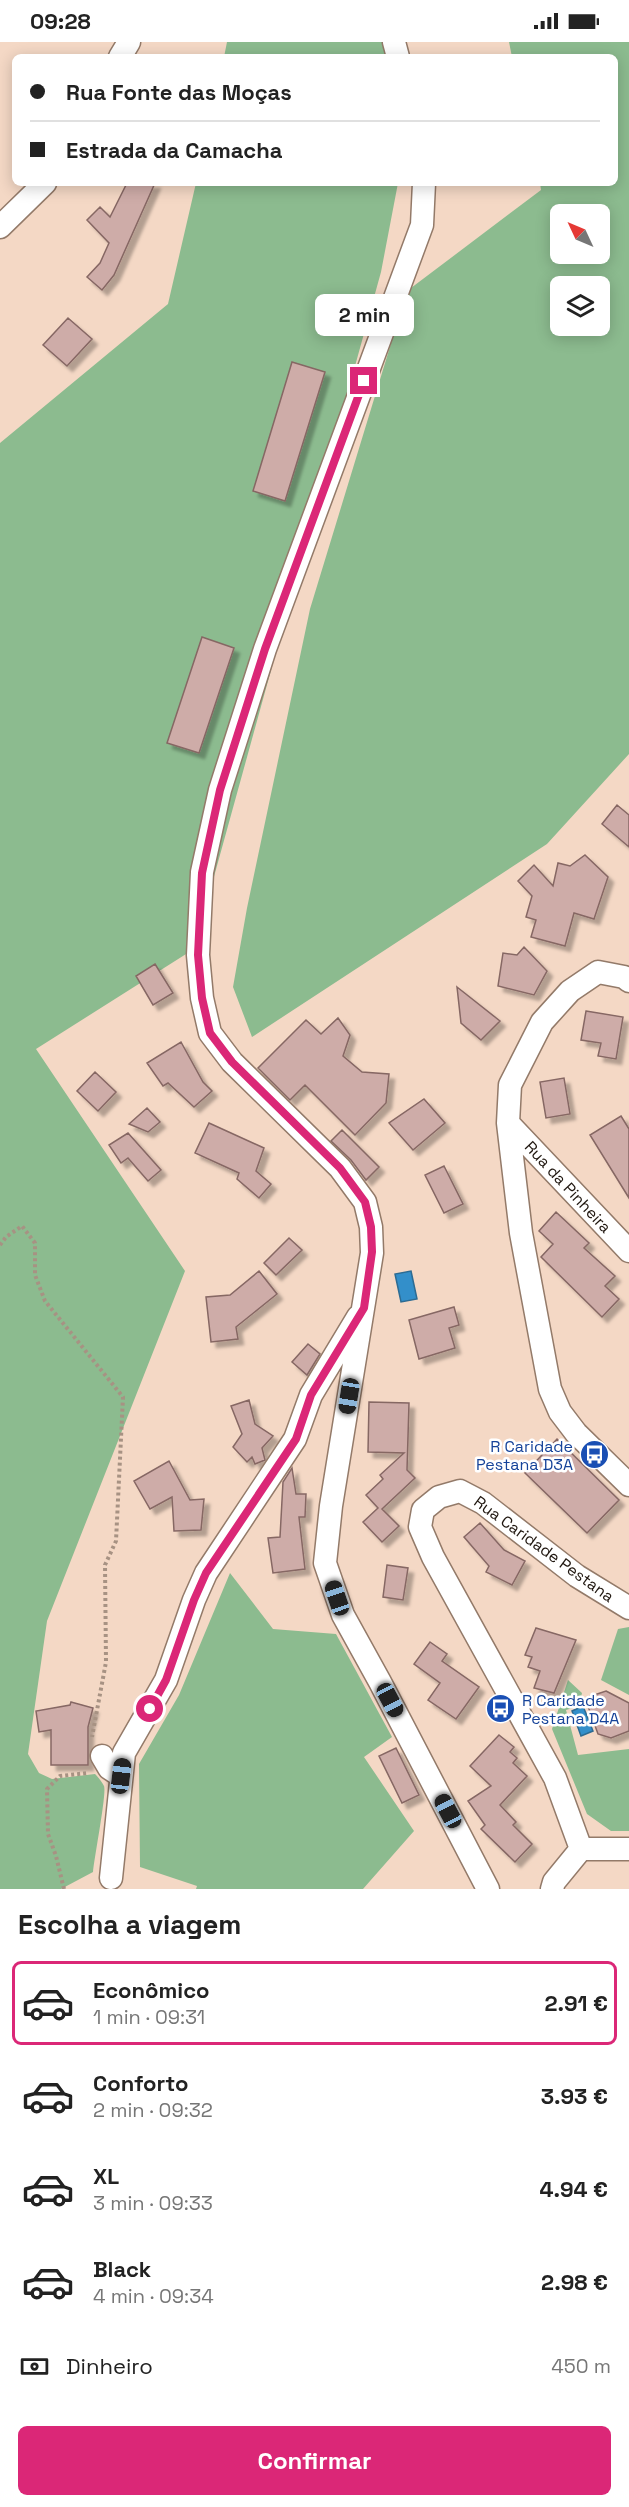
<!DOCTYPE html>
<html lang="pt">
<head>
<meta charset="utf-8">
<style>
  :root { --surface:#fff; --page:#f2f2f2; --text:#222; --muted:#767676; --line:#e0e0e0; --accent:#db2777 }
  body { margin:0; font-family:"Space Grotesk",sans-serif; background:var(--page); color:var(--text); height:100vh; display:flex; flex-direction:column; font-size:22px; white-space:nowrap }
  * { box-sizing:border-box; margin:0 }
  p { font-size:20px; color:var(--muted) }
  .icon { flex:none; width:33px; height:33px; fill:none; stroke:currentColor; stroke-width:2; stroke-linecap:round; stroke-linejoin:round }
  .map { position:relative; height:1847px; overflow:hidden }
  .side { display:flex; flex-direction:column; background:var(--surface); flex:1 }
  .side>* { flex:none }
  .top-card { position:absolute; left:12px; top:12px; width:606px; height:132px; border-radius:9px; box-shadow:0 3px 15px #0003; display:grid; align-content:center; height:132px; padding:0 18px; background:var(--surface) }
  .needle { width:39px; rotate:314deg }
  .buttons { position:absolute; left:550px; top:162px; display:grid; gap:12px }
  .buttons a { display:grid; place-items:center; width:60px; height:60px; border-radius:9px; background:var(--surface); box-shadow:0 3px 15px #0003; font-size:30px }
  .end { position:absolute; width:27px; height:27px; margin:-14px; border:8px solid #db2777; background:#fff; box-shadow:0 0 0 3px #fff }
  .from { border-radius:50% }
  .bubble { position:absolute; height:42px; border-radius:9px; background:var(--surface); box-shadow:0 3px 15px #0003; font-size:20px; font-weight:600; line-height:42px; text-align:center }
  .car { position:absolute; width:18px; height:36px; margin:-18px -9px; border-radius:8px; box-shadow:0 0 4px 2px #0007; background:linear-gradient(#222 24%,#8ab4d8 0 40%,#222 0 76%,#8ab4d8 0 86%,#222 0) }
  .top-card b { display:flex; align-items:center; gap:21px; height:57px; font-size:22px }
  .top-card b+b { border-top:2px solid var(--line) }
  .top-card i { width:15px; height:15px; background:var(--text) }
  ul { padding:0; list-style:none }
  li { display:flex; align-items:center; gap:18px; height:84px; margin:0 12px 9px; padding:0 6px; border:3px solid transparent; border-radius:9px }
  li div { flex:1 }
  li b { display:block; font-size:22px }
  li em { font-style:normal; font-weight:600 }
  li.active { border-color:var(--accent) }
  li>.icon { width:54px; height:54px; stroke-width:1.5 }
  h2 { padding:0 18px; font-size:27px; line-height:72px }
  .pay { display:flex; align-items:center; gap:15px; height:66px; padding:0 18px; font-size:22px }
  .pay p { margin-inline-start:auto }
  .action { display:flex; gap:12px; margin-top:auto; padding:12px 18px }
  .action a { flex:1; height:69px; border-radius:9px; background:var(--accent); color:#fff; font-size:24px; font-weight:600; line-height:69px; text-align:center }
  .status { display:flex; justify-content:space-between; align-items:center; height:42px; padding:0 30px; background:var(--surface); direction:ltr }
  .status svg { height:16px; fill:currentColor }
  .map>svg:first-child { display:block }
</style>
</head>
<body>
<div class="status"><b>09:28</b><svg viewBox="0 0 49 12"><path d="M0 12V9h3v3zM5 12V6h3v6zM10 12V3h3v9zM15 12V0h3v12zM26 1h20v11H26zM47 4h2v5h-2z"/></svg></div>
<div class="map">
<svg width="629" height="1847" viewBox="0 0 629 1847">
  <defs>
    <filter id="shadow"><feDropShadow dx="5.5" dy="5.5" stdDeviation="1.5" flood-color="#0004"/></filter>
  </defs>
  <rect width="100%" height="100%" fill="#f4d8c5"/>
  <!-- green -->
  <path fill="#8cbb8f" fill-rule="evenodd" d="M 227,0 L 382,0 L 386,15 L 224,15 Z
    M 509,0 L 629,0 L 629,712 L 547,802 L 252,995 L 233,945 L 247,866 L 310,567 L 407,249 L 541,148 L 540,141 L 615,141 L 615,15 L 512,15 ZM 561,172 L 600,172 L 600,212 L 561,212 ZM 561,244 L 600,244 L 600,284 L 561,284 Z
    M 196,141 L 398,141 L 381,230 L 194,907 L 36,1007 L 185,1229 L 47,1579 L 28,1712 L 39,1731 L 52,1737 L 95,1732 C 98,1735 102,1740 104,1744 C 107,1750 94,1817 93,1830 L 61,1847 L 0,1847 L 0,401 L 168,262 Z
    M 230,1531 L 273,1587 L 336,1592 L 392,1695 L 364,1715 L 414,1789 L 363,1847 L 196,1847 L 197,1844 L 140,1825 L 139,1722 L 179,1653 Z
    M 629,1585 L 629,1653 L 601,1638 L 618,1587 Z
    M 568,1638 L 582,1651 L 579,1664 L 566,1668 L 578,1713 L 629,1707 L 629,1789 L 611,1789 L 587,1772 L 552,1687 Z"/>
  <!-- water -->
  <path fill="#338fca" stroke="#2d6b92" stroke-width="1.5" d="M 411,1229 L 417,1257 L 401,1260 L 395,1232 Z
    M 583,1664 L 593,1689 L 581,1694 L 572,1669 Z"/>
  <!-- building -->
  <path fill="#ceaca8" stroke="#866764" stroke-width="1.5" filter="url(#shadow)" d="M 127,141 L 155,141 L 114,233 L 102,248 L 87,235 L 100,221 L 109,201 L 87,178 L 100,165 L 110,175 Z
    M 68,276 L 92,297 L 67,324 L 43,303 Z
    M 292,320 L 325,330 L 285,459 L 253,449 Z
    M 202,595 L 234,606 L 199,711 L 167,701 Z
    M 617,763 L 629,773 L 629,805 L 602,782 Z
    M 585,813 L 608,835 L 594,877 L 574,871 L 565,904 L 531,895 L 536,878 L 526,875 L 532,854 L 518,839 L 534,823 L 553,844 L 558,821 L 570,824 Z
    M 524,905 L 547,929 L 534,953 L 498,944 L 503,911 L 517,913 Z
    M 155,922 L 173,951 L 153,963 L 136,934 Z
    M 457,945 L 500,979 L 481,998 L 461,981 Z
    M 586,969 L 623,975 L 616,1017 L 598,1014 L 601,1001 L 581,998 Z
    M 338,976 L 350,993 L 343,1014 L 362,1030 L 389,1032 L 386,1061 L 355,1093 L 305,1043 L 290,1058 L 258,1026 L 306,978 L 321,992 Z
    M 181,1000 L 203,1040 L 212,1049 L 194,1065 L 168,1041 L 163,1044 L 147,1021 Z
    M 95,1030 L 116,1050 L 98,1069 L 77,1049 Z
    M 564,1036 L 570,1072 L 546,1076 L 540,1040 Z
    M 424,1057 L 445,1081 L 413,1108 L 389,1081 Z
    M 147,1066 L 160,1080 L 148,1090 L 129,1082 Z
    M 621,1074 L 629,1087 L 629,1156 L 590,1093 Z
    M 209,1081 L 264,1106 L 256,1129 L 271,1142 L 259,1156 L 237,1137 L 239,1131 L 195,1111 Z
    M 342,1088 L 379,1125 L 366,1138 L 351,1118 L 331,1099 Z
    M 128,1091 L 161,1128 L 148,1139 L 128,1116 L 121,1121 L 109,1103 Z
    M 444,1124 L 463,1162 L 444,1171 L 425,1133 Z
    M 556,1170 L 589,1201 L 584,1206 L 615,1234 L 605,1244 L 619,1257 L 602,1275 L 541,1215 L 553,1202 L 539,1189 Z
    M 289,1196 L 302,1208 L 276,1233 L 264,1221 Z
    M 259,1229 L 277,1252 L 236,1285 L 238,1297 L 211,1300 L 206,1255 L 230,1253 Z
    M 454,1265 L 459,1283 L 449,1286 L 455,1306 L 419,1317 L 409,1278 Z
    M 308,1302 L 320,1312 L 307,1333 L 292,1320 Z
    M 249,1358 L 255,1382 L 273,1394 L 262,1406 L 265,1418 L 255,1422 L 252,1415 L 247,1420 L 233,1405 L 242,1392 L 231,1364 Z
    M 369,1360 L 409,1361 L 407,1428 L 415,1436 L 382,1467 L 399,1484 L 382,1500 L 363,1480 L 378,1466 L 366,1453 L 383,1437 L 380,1433 L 404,1411 L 368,1410 Z
    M 557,1397 L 619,1458 L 587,1491 L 525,1431 Z
    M 169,1419 L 190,1458 L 204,1457 L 201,1488 L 174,1489 L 172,1455 L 150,1467 L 134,1439 Z
    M 292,1426 L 296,1452 L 306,1452 L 305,1475 L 299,1475 L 305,1527 L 273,1531 L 268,1496 L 280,1495 L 283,1440 Z
    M 480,1481 L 504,1508 L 525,1519 L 512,1543 L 486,1530 L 489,1524 L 464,1495 Z
    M 387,1523 L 408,1526 L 403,1558 L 383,1555 Z
    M 536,1586 L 576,1598 L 554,1651 L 534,1646 L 540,1629 L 528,1625 L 532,1615 L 525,1613 Z
    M 430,1600 L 447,1612 L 442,1619 L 479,1645 L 456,1677 L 428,1658 L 440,1641 L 414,1622 Z
    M 606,1649 L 629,1661 L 629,1689 L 611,1696 L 598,1692 L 585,1656 Z
    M 71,1660 L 93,1666 L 88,1685 L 88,1723 L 51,1723 L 51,1688 L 39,1690 L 36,1669 L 70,1663 Z
    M 499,1693 L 514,1705 L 510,1710 L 517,1716 L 513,1721 L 527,1734 L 500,1763 L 516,1780 L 513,1783 L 532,1802 L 515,1820 L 481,1787 L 485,1783 L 468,1759 L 491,1744 L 470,1724 Z
    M 396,1706 L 419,1753 L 402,1761 L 379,1714 Z"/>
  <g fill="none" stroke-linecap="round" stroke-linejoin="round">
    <defs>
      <path id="minor" d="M 394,0 L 398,15
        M 120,15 L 129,0
        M 424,141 L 422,183 L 265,607 L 220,748 L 202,830 L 198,913 L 202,956 L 210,991 L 232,1020 L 340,1126 L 365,1160 L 371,1185 L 372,1211 L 331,1464 L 325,1521 L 343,1573 L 380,1640 L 488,1847
        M 0,185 L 45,141
        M 629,939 L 624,935 L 598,930 L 570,949 L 542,980 L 510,1043 L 508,1081 L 521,1191 L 550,1347 L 560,1370 L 576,1391 L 629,1443
        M 508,1081 L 629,1209
        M 102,1714 L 109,1726 L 121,1734
        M 581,1807 L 629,1807
        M 111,1836 L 124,1711 L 166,1638 L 194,1558 L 206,1531 L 295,1397 L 311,1353 L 358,1275
        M 552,1847 L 554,1840 L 581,1807 L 555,1736 L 433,1515 L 420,1485 L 423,1468 L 439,1455 L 460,1449 L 483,1461 L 577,1534 L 629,1566"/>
    </defs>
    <!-- minor casing -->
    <use href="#minor" stroke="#937a69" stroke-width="25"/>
    <!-- path -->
    <path stroke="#a79283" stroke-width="4" stroke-dasharray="3 3" stroke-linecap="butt" d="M 0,1203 L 6,1195 L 22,1184 L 35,1201 L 35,1233 L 45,1259 L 123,1355 L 116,1499 L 105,1523 L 106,1620 L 92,1695
      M 64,1847 L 56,1814 L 48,1792 L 47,1747 L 60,1734 L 88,1731"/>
    <!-- minor -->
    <use href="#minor" stroke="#fff" stroke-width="22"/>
  </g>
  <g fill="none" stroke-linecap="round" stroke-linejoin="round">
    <!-- route -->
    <path stroke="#db2777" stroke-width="8" d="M 150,1667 L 166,1638 L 194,1558 L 206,1531 L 296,1397 L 311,1353 L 364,1266 L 372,1210 L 371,1185 L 365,1160 L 340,1126 L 232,1020 L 210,991 L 202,956 L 198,913 L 202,831 L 220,748 L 265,607 L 364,339"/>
  </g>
  <!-- icons -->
  <defs>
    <symbol id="bus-disc" viewBox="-11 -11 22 22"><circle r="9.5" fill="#1a4fb4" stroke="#fff"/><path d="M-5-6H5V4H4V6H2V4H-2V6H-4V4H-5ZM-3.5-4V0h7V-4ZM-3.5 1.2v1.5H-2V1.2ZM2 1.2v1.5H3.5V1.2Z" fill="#fff"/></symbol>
  </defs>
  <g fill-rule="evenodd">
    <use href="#bus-disc" x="578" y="1396" width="33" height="33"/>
    <use href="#bus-disc" x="484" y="1650" width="33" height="33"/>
  </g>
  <g text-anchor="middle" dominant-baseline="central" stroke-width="5" stroke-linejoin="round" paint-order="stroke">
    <!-- street labels -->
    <g font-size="16" fill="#1f160f" stroke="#fff">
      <text transform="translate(568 1145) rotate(47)">Rua da Pinheira</text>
      <text transform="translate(544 1507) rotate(36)">Rua Caridade Pestana</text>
    </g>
    <!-- transit labels -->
    <g font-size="16" fill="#164399" stroke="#fff" text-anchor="end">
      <text x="573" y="1404">R Caridade<tspan x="573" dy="18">Pestana D3A</tspan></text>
      <text x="522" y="1658" text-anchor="start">R Caridade<tspan x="522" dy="18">Pestana D4A</tspan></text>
    </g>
  </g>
</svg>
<div class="buttons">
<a><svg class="needle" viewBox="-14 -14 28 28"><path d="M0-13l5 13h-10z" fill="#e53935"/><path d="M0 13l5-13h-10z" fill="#767676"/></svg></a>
<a><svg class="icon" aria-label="layers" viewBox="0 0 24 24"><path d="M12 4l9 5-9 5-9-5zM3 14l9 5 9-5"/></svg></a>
</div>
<i class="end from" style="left:150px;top:1667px"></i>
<i class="end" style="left:364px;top:339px"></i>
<div class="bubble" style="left:315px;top:252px;width:99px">2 min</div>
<i class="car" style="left:349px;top:1354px;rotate:189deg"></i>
<i class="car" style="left:337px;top:1556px;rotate:341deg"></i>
<i class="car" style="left:390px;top:1658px;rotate:152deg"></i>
<i class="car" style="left:121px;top:1734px;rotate:7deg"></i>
<i class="car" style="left:448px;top:1769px;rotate:332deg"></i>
<div class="top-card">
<b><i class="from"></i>Rua Fonte das Moças</b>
<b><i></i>Estrada da Camacha</b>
</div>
</div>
<section class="side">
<h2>Escolha a viagem</h2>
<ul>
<li class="active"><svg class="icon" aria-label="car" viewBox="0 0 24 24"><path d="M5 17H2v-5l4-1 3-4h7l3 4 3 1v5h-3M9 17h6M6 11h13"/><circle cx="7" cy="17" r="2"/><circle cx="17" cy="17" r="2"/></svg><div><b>Econômico</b><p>1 min · 09:31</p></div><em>2.91 €</em></li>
<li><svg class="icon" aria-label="car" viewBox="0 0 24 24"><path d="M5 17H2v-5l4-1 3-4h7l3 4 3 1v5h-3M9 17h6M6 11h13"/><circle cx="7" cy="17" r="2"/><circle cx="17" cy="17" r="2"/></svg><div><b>Conforto</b><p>2 min · 09:32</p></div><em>3.93 €</em></li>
<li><svg class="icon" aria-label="car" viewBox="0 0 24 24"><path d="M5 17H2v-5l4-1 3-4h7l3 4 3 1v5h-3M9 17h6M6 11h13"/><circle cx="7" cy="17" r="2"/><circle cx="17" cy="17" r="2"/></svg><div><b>XL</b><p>3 min · 09:33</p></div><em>4.94 €</em></li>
<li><svg class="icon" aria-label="car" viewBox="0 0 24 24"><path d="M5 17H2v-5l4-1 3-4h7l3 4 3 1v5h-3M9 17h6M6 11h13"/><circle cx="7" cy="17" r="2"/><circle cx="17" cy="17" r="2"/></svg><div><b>Black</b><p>4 min · 09:34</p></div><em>2.98 €</em></li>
</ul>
<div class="pay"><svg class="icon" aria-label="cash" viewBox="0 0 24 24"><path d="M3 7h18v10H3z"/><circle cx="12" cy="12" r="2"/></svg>Dinheiro<p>450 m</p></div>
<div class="action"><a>Confirmar</a></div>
</section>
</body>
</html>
